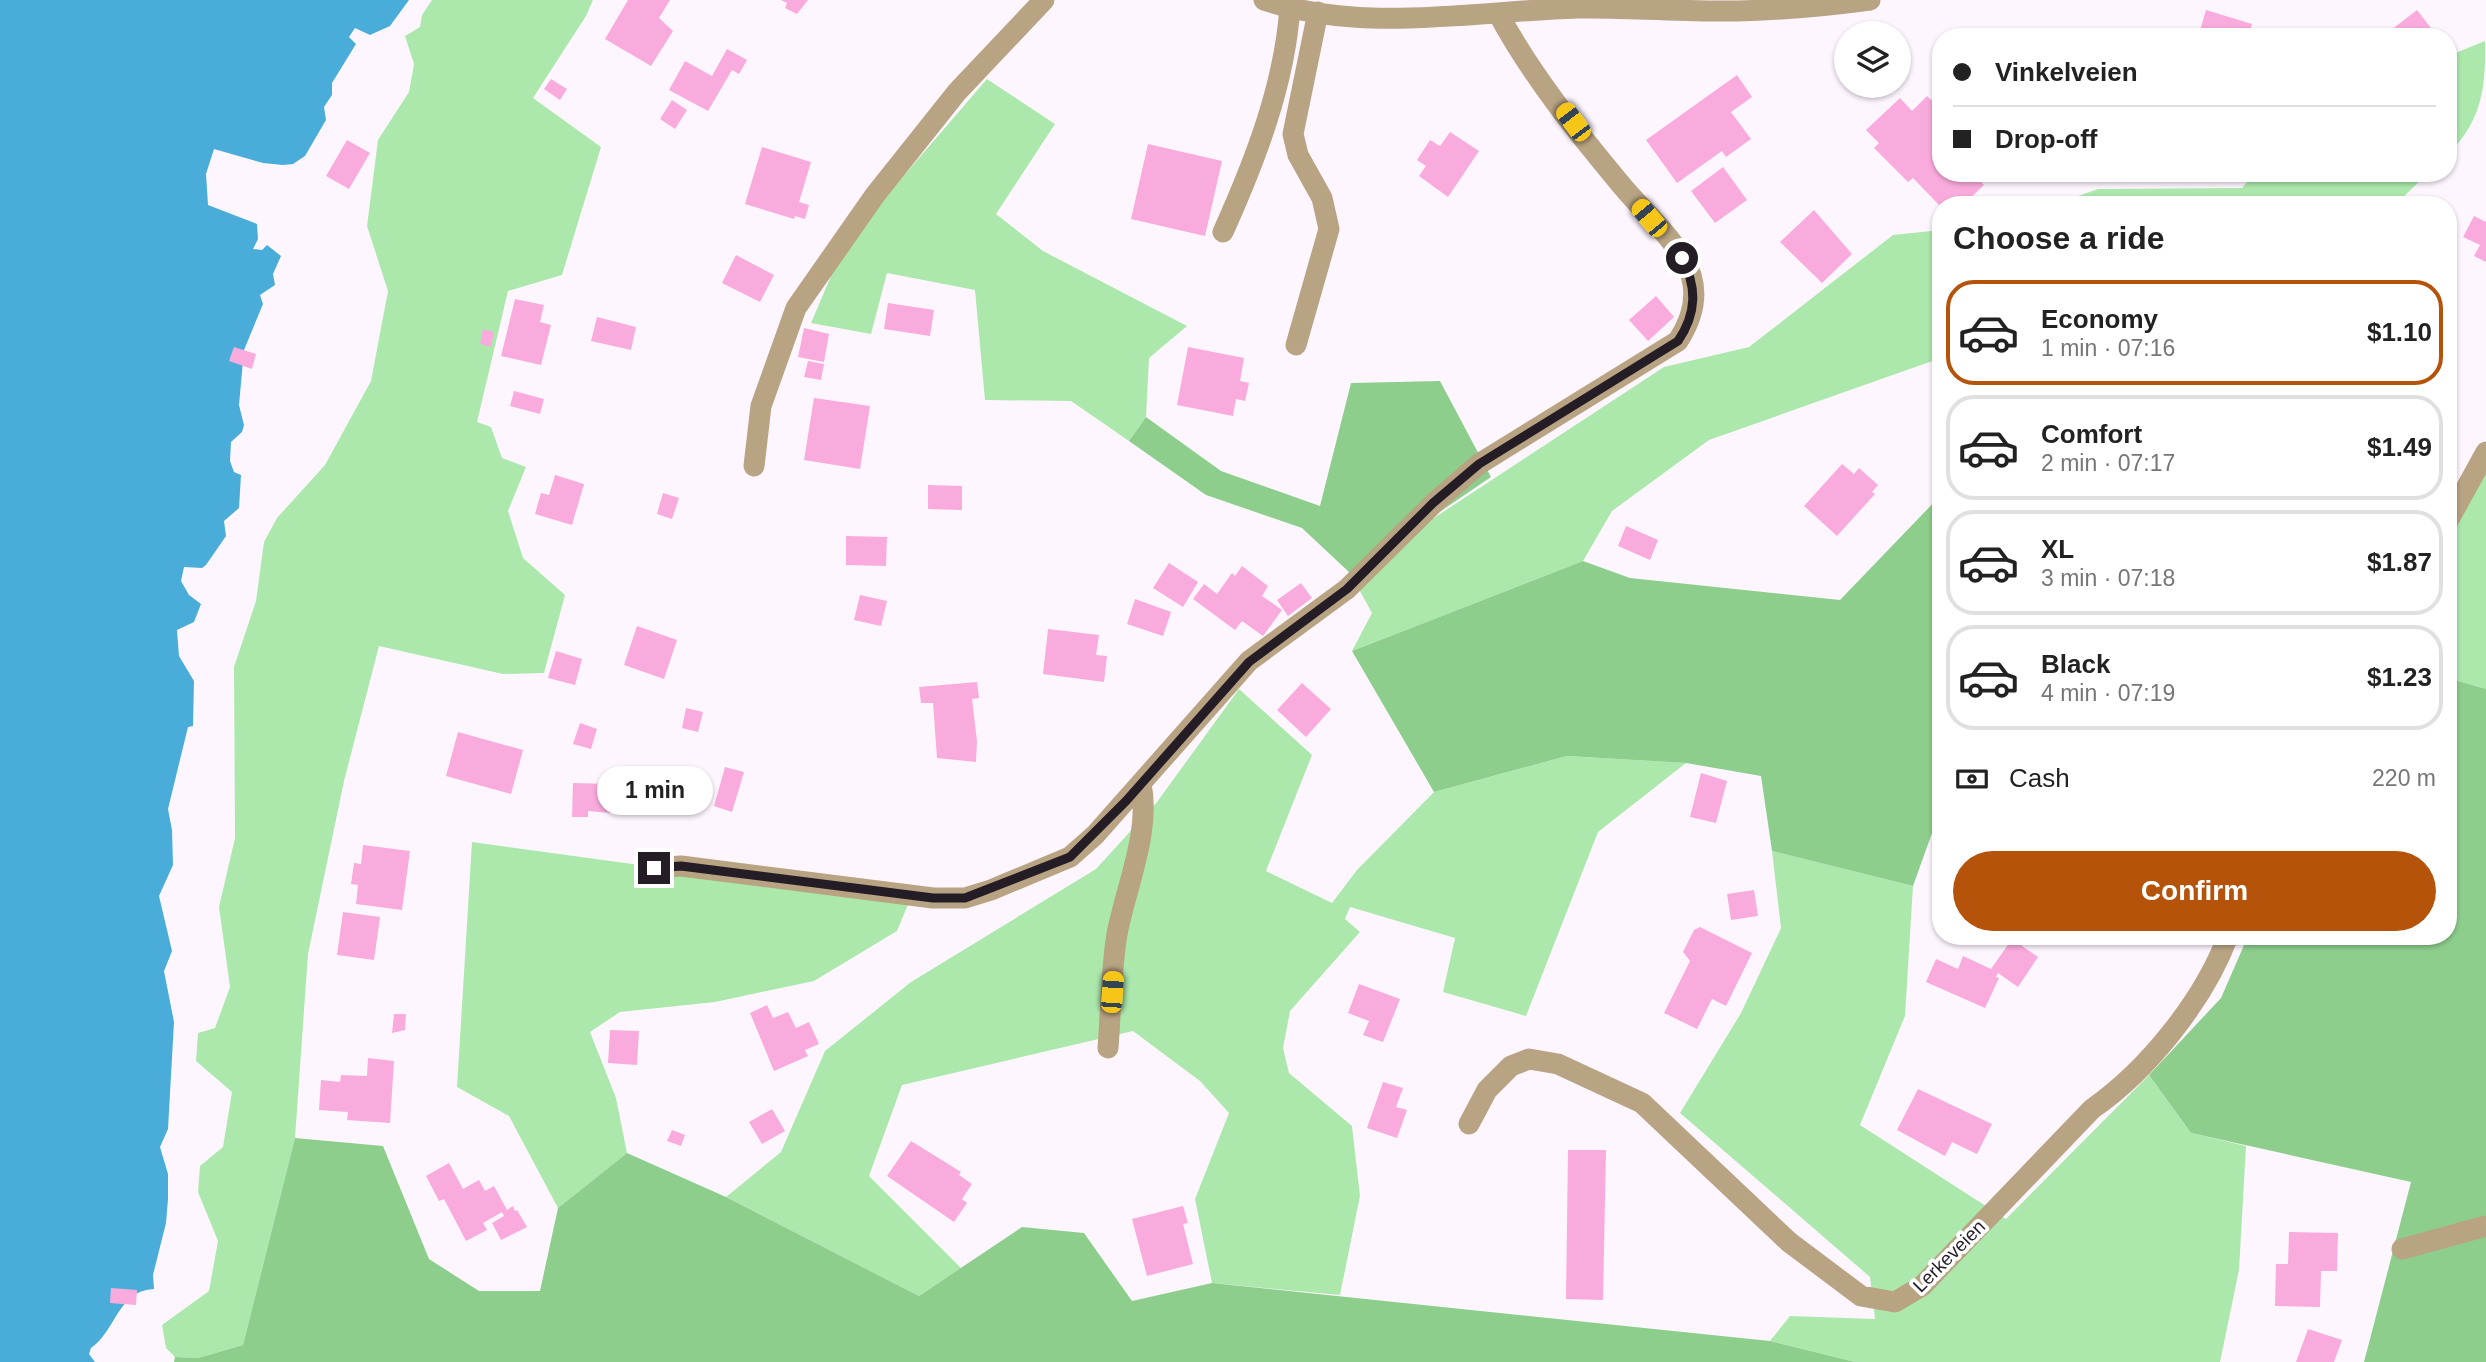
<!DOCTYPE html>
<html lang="en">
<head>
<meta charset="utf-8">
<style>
  :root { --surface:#fff; --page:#f2f2f2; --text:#222; --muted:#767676; --line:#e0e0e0; --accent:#b45309 }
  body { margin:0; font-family:Helvetica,sans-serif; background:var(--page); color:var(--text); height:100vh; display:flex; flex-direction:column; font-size:26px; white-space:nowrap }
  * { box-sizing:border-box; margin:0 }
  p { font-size:23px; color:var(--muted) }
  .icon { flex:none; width:38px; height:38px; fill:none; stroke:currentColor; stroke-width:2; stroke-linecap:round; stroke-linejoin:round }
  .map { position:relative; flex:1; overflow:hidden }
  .sheet { position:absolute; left:1932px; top:196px; width:525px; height:749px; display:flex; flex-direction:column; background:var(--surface); border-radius:28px; box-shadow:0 2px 5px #0004 }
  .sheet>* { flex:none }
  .guide { position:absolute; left:1932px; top:28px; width:525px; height:154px; border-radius:28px; box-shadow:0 2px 5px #0004; display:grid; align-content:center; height:154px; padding:0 21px; background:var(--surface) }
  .controls { position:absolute; left:1834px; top:21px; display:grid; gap:14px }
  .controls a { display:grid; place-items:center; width:77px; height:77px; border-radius:50%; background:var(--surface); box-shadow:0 2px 5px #0004; font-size:35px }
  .end { position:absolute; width:32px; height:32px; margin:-16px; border:9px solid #241d25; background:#fff; box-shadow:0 0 0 4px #fff }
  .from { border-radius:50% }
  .bubble { position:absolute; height:49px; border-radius:24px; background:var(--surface); box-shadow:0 2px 5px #0004; font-size:23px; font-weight:700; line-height:49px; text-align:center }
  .car { position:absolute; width:21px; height:42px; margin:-21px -10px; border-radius:9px; box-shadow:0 0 5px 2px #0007; background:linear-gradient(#f5c518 24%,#345 0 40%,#f5c518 0 76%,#345 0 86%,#f5c518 0) }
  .guide b { display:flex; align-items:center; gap:24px; height:66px; font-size:26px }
  .guide b+b { border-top:2px solid var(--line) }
  .guide i { width:18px; height:18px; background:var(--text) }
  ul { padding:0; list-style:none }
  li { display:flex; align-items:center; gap:21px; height:105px; margin:0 14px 10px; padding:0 7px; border:4px solid var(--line); border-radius:28px }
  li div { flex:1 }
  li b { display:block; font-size:26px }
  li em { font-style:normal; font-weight:700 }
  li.selected { border-color:var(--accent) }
  li>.icon { width:63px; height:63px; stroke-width:1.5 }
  h2 { padding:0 21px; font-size:32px; line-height:84px }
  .pay { display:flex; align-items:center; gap:18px; height:77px; padding:0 21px; font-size:26px }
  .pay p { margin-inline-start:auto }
  .cta { display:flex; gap:14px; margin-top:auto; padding:14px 21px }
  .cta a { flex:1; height:80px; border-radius:42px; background:var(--accent); color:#fff; font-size:28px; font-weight:700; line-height:80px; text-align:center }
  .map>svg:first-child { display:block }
</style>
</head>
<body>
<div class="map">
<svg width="2486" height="1362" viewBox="0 0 2486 1362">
  <rect width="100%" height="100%" fill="#fef6ff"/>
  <!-- green -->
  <path fill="#ace8ac" d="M 432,0 L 593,0 L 586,16 L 533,98 L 601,147 L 562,275 L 508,291 L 477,422 L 491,427 L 502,458 L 526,467 L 508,511 L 523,558 L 565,595 L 544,673 L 503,674 L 379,646 L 344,781 L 308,954 L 295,1138 L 243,1345 L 198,1358 L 175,1357 L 166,1348 L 162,1325 L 209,1291 L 218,1241 L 198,1192 L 200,1166 L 223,1147 L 232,1092 L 196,1061 L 198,1033 L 215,1028 L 230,987 L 219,907 L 235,838 L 234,667 L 256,601 L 264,542 L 277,518 L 325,465 L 371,381 L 388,291 L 367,226 L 378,140 L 409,92 L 414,64 L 405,36 L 420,27 L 422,15 Z
    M 2485,41 C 2486,87 2482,121 2448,154 L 2448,56 Z
    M 987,79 L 1055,124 L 996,214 L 1043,251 L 1187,326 L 1149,358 L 1146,417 L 1129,441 L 1071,401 L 985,400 L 975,290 L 887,273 L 871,334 L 811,323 L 840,255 L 875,209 Z
    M 2255,173 L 2428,173 L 2395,205 L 2053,205 L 2098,189 L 2242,188 Z
    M 1941,230 L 1941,358 L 1709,440 L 1612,511 L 1583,561 L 1352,651 L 1372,613 L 1350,573 L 1664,367 L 1749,347 L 1893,235 Z
    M 2486,466 L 2486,689 L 2448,678 L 2448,527 Z
    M 1239,689 L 1312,755 L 1266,871 L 1332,903 L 1357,870 L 1434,792 L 1567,756 L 1686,763 L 1598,832 L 1526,1016 L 1443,992 L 1455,938 L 1350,907 L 1345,919 L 1360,932 L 1290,1011 L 1283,1048 L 1289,1073 L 1352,1126 L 1360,1196 L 1340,1295 L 1212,1283 L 1195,1199 L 1229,1113 L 1200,1081 L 1133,1031 L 902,1085 L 869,1176 L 961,1268 L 919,1296 L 726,1197 L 781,1152 L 825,1051 L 911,982 L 1096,869 L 1157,802 Z
    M 472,842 L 909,902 L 897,931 L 814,981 L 715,1002 L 620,1012 L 590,1032 L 616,1098 L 627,1153 L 558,1208 L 509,1116 L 457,1087 Z
    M 1772,851 L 1913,886 L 1905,1016 L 1860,1125 L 2006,1219 L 2149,1075 L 2191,1133 L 2246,1146 L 2239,1270 L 2220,1362 L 1855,1362 L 1770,1341 L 1790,1316 L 1875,1319 L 1870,1277 L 1680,1113 L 1741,1013 L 1781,928 Z"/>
  <!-- forest -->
  <path fill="#8dce8d" d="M 1440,381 L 1491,477 L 1350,573 L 1302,528 L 1206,495 L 1129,441 L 1146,417 L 1221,471 L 1320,506 L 1351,383 Z
    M 1941,495 L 1941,808 L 1913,886 L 1772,851 L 1761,776 L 1686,763 L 1567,756 L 1434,792 L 1352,651 L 1583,561 L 1630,578 L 1840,600 Z
    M 2448,678 L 2486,689 L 2486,1362 L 2364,1362 L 2411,1182 L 2191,1133 L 2149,1075 L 2221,998 L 2248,936 L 2448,936 Z
    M 295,1138 L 383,1146 L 429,1259 L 479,1291 L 540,1291 L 558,1208 L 627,1153 L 726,1197 L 919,1296 L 1022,1227 L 1084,1233 L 1132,1301 L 1212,1283 L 1770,1341 L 1855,1362 L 174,1362 L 175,1357 L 198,1358 L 243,1345 Z"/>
  <!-- water -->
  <path fill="#4aadd9" d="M 0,0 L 409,0 L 390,26 L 370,35 L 355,28 L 349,37 L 356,44 L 332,83 L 332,95 L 324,107 L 326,120 L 305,156 L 293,164 L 283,165 L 263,163 L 214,149 L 206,174 L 208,205 L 257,224 L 258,239 L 253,249 L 262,250 L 267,245 L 281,256 L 273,274 L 275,285 L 260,295 L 263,304 L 244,350 L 239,405 L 244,425 L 242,432 L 231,442 L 230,461 L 234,472 L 241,475 L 239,508 L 224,521 L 226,536 L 206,565 L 202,568 L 184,567 L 181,581 L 189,595 L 201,604 L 194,622 L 177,630 L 179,656 L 194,681 L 193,726 L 188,727 L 168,809 L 172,830 L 173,865 L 159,896 L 172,951 L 164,971 L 174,1022 L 168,1129 L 160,1147 L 168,1174 L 168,1199 L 166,1223 L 153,1275 L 154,1289 C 118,1290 116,1331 91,1348 L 89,1354 L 95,1362 L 0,1362 Z"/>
  <!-- building -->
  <path fill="#faabdd" d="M 628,0 L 670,0 L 659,18 L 673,31 L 651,66 L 605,39 Z
    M 781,0 L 808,0 L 797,14 L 785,8 L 787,3 Z
    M 2206,10 L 2252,24 L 2248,37 L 2198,37 Z
    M 2417,10 L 2431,28 L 2420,37 L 2396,37 L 2391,30 Z
    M 727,49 L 747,60 L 739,74 L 732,70 L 708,111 L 669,90 L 685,61 L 712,76 Z
    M 1737,75 L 1752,97 L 1731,112 L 1751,139 L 1726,157 L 1722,151 L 1677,183 L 1646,140 Z
    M 551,79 L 567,89 L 560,100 L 544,89 Z
    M 1927,96 L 1941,109 L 1941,173 L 1973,173 L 1984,185 L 1963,205 L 1939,205 L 1913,178 L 1908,182 L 1874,148 L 1879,143 L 1866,130 L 1900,98 L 1912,111 Z
    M 672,100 L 687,110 L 675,129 L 660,119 Z
    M 1450,132 L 1479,151 L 1448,197 L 1419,176 L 1426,166 L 1417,160 L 1430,140 L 1440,146 Z
    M 347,140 L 370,153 L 349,189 L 326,176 Z
    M 1148,144 L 1222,161 L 1205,236 L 1131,219 Z
    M 762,147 L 811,162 L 799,202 L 809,205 L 805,219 L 795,216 L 794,219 L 745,204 Z
    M 1723,167 L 1747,200 L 1715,223 L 1691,191 Z
    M 1814,210 L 1852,254 L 1822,283 L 1780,242 Z
    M 2474,216 L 2486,222 L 2486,262 L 2474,256 L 2480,245 L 2463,237 Z
    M 736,255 L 774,275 L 760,302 L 722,283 Z
    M 1656,296 L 1674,317 L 1648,341 L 1629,320 Z
    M 515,299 L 544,305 L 540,322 L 551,325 L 541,365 L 501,356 Z
    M 888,303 L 934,310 L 930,336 L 884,329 Z
    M 597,317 L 636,327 L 631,350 L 591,341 Z
    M 804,328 L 829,334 L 824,362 L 798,357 Z
    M 483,329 L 494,332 L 491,347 L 480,344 Z
    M 234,347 L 256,354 L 252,369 L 229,361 Z
    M 1188,347 L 1244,358 L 1240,381 L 1249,383 L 1245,401 L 1236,399 L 1233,416 L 1177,405 Z
    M 808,361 L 824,364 L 821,380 L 804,377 Z
    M 514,391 L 544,399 L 540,414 L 510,406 Z
    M 814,398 L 870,406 L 860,469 L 804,460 Z
    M 1842,464 L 1854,474 L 1859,468 L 1878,485 L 1872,492 L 1875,494 L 1837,536 L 1804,506 Z
    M 555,475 L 584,484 L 572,525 L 535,514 L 541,493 L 549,495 Z
    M 928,485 L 962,486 L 962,510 L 928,509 Z
    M 663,493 L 679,498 L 672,519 L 657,514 Z
    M 1626,526 L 1658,540 L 1650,560 L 1618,546 Z
    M 846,536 L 887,537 L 886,566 L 846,565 Z
    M 1169,563 L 1198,582 L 1183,607 L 1153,588 Z
    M 1242,566 L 1268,586 L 1262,596 L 1282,610 L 1263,636 L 1242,621 L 1235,630 L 1193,599 L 1204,584 L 1217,594 L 1232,573 L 1235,576 Z
    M 1301,583 L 1312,598 L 1288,616 L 1277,600 Z
    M 860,595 L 887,601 L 881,626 L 854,620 Z
    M 1135,599 L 1171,612 L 1163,636 L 1127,624 Z
    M 637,626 L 677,640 L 664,679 L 624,665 Z
    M 1048,629 L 1099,635 L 1096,655 L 1107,656 L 1104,682 L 1043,674 Z
    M 556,651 L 582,659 L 575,685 L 548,678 Z
    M 977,682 L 979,698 L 972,699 L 977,741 L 976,762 L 937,758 L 933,703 L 921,703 L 919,687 Z
    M 1302,683 L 1331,709 L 1306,737 L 1277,710 Z
    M 686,708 L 703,712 L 698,732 L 682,728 Z
    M 580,723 L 597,729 L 591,749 L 573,744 Z
    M 458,732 L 523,750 L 511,794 L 446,776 Z
    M 725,767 L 744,772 L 732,812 L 714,806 Z
    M 682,770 L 700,771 L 698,794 L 684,802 L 668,801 L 669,787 L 681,787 Z
    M 1701,773 L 1727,781 L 1716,823 L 1690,817 Z
    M 573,783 L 612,784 L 611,813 L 588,811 L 588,817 L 572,817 Z
    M 363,845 L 410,851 L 402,910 L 356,904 L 358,885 L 351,884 L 354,863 L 361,864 Z
    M 1754,890 L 1758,916 L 1731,920 L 1727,894 Z
    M 343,912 L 380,917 L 374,960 L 337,955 Z
    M 1700,927 L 1752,953 L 1726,1006 L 1712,999 L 1697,1029 L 1664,1013 L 1690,961 L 1683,952 L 1694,930 Z
    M 2012,939 L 2038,957 L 2018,987 L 1998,973 L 1996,977 L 1999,978 L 1985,1008 L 1926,982 L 1936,959 L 1958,969 L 1963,956 L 1991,969 Z
    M 1359,984 L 1400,999 L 1383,1042 L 1363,1035 L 1369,1021 L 1348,1013 Z
    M 767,1005 L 773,1018 L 788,1012 L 796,1028 L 809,1022 L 819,1044 L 805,1050 L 808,1056 L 774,1071 L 750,1013 Z
    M 394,1014 L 406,1014 L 405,1030 L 392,1033 Z
    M 610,1030 L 639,1031 L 637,1065 L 608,1063 Z
    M 368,1058 L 394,1061 L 390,1123 L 347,1120 L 348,1112 L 319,1110 L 321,1080 L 340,1082 L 341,1075 L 367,1076 Z
    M 1383,1082 L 1403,1088 L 1396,1107 L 1407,1110 L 1397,1138 L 1367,1128 Z
    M 1918,1089 L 1992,1124 L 1977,1154 L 1952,1142 L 1945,1156 L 1897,1130 Z
    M 772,1109 L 785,1131 L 762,1144 L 749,1122 Z
    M 672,1130 L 685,1135 L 681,1146 L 667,1141 Z
    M 911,1141 L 961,1172 L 959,1175 L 972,1184 L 962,1199 L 967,1203 L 954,1222 L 887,1176 Z
    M 1568,1150 L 1606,1150 L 1603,1300 L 1566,1299 Z
    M 449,1163 L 463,1189 L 479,1180 L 485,1191 L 494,1186 L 507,1210 L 513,1206 L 515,1211 L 517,1210 L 527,1227 L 501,1240 L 492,1223 L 504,1216 L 502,1212 L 483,1223 L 487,1230 L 466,1241 L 444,1199 L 439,1201 L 426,1176 Z
    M 1183,1206 L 1188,1223 L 1183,1224 L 1193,1264 L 1147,1276 L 1132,1219 Z
    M 2289,1232 L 2338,1233 L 2337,1271 L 2321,1271 L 2320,1307 L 2275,1306 L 2276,1264 L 2288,1264 Z
    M 111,1288 L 137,1290 L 136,1305 L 110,1303 Z
    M 2308,1329 L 2342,1340 L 2334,1362 L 2296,1362 Z"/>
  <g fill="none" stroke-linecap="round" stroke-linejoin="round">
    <!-- minor -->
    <path stroke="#b8a383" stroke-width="21" d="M 1264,0 C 1363,34 1476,11 1577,8 C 1630,7 1684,12 1737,11 C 1782,10 1825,6 1870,0
      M 1223,232 C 1255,161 1285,84 1290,6
      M 1296,345 L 1329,229 L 1322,198 L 1298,155 L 1293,134 L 1318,12
      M 754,466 L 761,406 L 796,308 L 875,195 L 957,92 L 1044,0
      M 2448,521 L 2486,452
      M 654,868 L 681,866 L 933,898 L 965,898 L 991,890 L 1070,857 L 1095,835 L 1249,661 L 1347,589 L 1434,503 L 1479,464 L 1678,341 C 1691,321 1698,298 1691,275 C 1682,246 1643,211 1623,187 C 1578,133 1531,75 1498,13
      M 1108,1048 C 1111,1010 1111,970 1117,934 C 1126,887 1151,831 1141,784
      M 1469,1124 L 1487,1090 L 1511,1066 L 1529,1059 L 1558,1064 L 1642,1103 L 1789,1242 L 1861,1296 L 1895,1302 L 1922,1286 L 2092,1109 C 2148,1070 2204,1000 2228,936
      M 2402,1249 L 2486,1226"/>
  </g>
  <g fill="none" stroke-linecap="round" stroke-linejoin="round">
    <!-- route -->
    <path stroke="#241d25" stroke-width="9" d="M 654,868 L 681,866 L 933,898 L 965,898 L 1070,857 L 1126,801 L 1249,662 L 1347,589 L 1433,503 L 1479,464 L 1678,341 C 1697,313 1697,287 1682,258"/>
  </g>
  <g text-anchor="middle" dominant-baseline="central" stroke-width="7" stroke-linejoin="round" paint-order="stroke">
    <!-- street labels -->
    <g font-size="19" fill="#241d25" stroke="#fff">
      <text transform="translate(1949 1256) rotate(-45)">Lerkeveien</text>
    </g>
  </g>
</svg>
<div class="controls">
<a><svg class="icon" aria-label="layers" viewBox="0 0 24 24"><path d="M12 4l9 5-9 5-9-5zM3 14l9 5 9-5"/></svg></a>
</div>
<i class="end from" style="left:1682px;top:258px"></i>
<i class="end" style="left:654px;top:868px"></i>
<div class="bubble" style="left:597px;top:766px;width:116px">1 min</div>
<i class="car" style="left:1573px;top:122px;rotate:323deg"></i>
<i class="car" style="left:1649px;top:218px;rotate:320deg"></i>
<i class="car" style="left:1112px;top:992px;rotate:4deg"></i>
<div class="guide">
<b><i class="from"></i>Vinkelveien</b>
<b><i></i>Drop-off</b>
</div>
<section class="sheet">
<h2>Choose a ride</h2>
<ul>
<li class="selected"><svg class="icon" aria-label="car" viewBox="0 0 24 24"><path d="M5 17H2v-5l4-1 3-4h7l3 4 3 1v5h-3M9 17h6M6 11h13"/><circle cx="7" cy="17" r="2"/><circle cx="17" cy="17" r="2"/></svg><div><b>Economy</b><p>1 min · 07:16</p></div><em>$1.10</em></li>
<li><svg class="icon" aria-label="car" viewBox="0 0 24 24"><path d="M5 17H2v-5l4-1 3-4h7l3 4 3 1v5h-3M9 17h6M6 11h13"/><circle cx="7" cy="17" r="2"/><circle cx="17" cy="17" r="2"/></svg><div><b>Comfort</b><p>2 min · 07:17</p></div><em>$1.49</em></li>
<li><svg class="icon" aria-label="car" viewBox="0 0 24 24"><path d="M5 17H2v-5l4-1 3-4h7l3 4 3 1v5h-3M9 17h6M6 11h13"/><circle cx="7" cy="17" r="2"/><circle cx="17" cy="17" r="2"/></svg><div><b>XL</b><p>3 min · 07:18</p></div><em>$1.87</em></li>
<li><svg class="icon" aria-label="car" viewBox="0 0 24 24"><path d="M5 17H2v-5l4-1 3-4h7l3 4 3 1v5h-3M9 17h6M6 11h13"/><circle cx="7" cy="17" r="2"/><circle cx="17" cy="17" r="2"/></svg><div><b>Black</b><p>4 min · 07:19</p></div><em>$1.23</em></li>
</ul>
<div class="pay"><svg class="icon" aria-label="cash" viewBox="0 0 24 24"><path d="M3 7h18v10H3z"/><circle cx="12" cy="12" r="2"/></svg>Cash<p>220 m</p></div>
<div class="cta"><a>Confirm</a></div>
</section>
</div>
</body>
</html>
